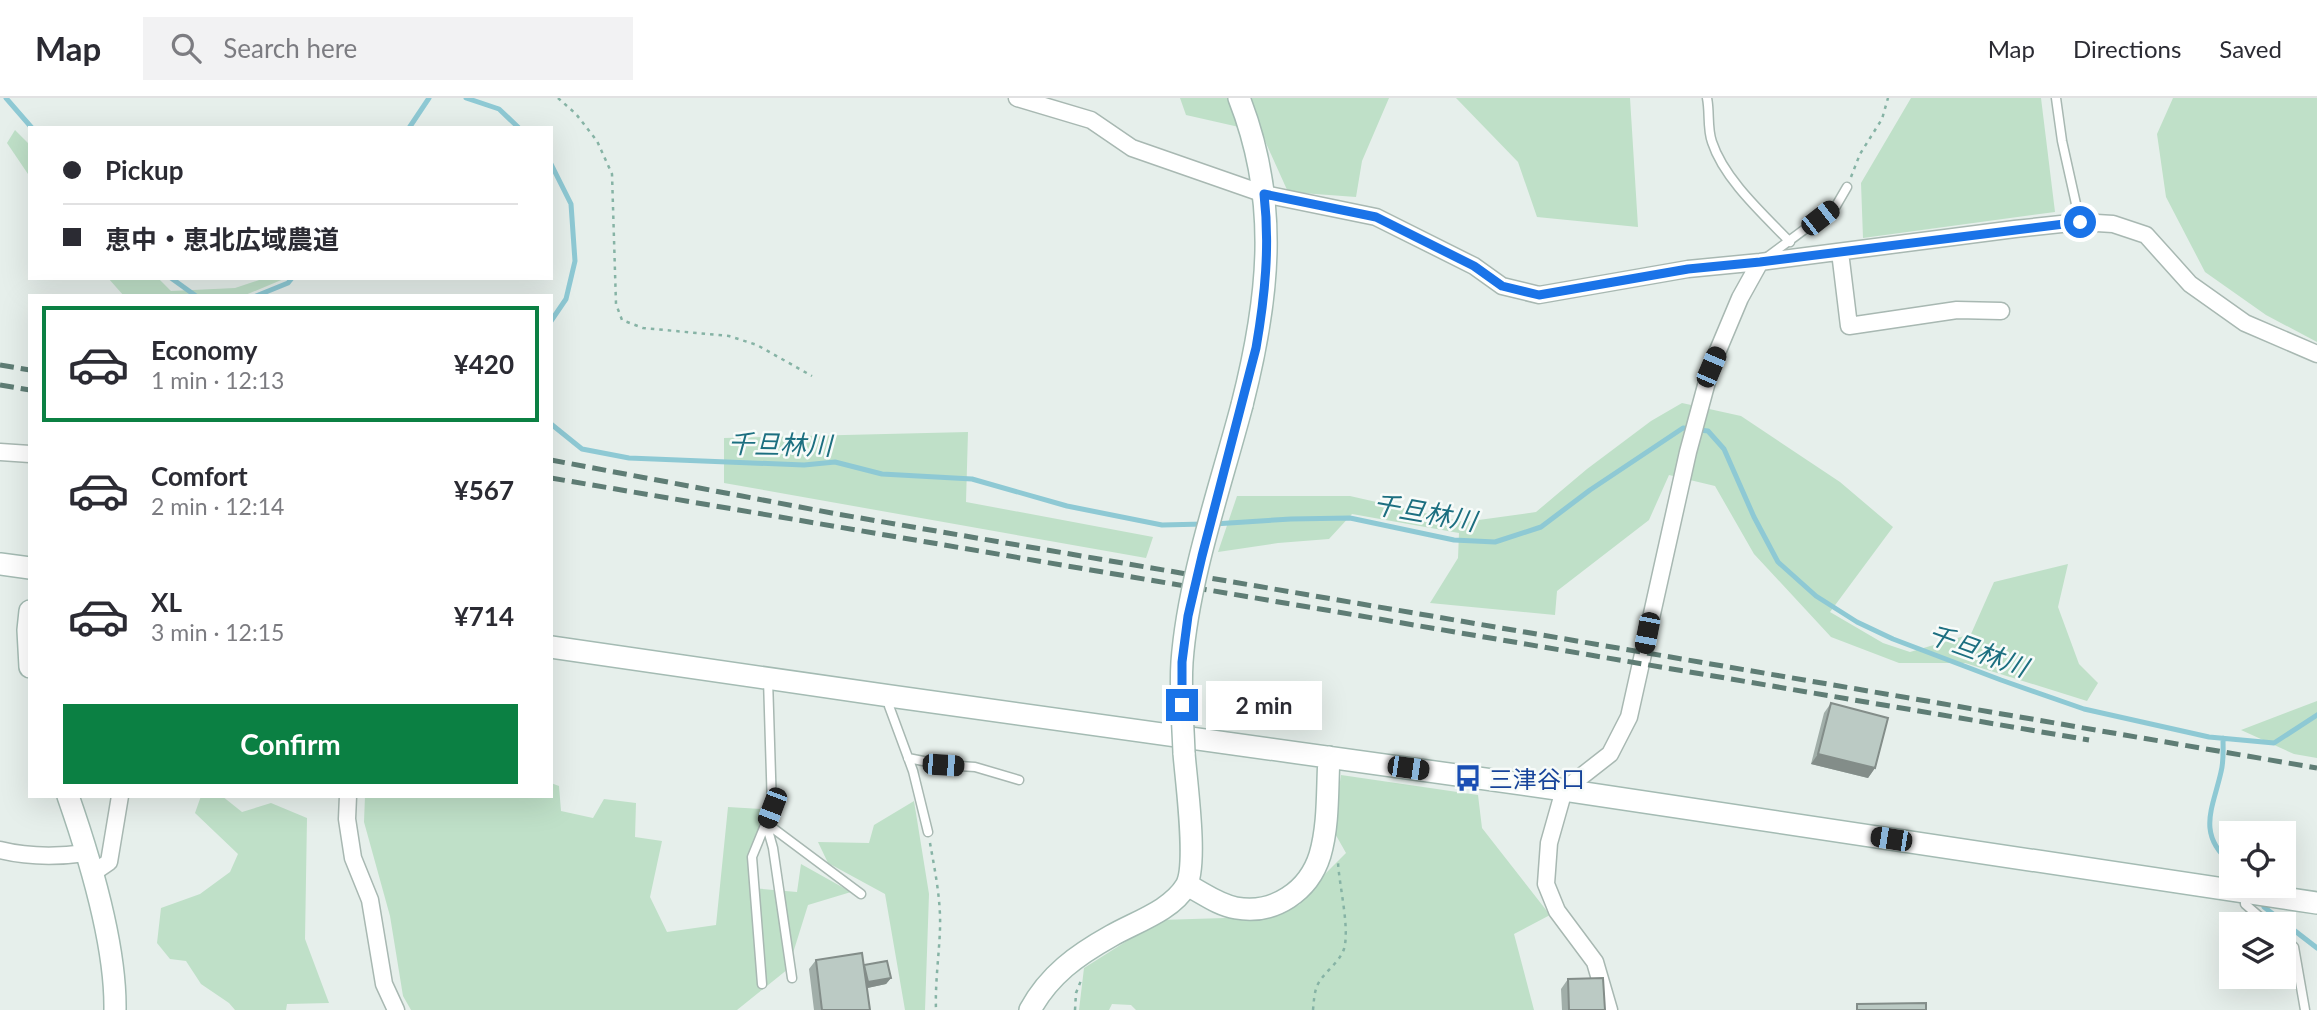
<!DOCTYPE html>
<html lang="en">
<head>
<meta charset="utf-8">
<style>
  :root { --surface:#fff; --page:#f2f2f3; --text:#2b2b33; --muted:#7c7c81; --line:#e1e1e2; --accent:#0b8043 }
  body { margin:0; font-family:Lato,"Noto Sans JP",sans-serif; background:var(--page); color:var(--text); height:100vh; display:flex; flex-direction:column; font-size:26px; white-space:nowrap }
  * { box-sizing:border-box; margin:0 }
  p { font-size:23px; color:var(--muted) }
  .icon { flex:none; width:38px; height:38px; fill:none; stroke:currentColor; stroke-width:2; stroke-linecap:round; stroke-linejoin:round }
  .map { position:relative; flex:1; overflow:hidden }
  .drawer { position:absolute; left:28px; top:196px; width:525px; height:504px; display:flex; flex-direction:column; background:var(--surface); border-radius:0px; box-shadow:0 7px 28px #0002 }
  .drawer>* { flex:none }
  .guide { position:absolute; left:28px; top:28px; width:525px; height:154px; border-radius:0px; box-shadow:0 7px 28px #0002; display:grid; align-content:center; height:154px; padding:0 35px; background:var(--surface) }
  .controls { position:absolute; left:2219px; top:723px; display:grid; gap:14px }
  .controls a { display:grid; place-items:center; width:77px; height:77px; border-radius:0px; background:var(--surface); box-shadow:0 7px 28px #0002; font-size:35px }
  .end { position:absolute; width:32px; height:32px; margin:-16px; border:9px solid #1a73e8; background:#fff; box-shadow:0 0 0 4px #fff }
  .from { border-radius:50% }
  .bubble { position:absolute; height:49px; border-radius:0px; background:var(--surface); box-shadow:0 7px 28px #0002; font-size:23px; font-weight:700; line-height:49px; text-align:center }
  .car { position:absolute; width:21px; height:42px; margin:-21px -10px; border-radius:9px; box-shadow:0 0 5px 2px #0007; background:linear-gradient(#222 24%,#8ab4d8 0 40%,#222 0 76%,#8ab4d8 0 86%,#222 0) }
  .guide b { display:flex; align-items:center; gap:24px; height:66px; font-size:26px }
  .guide b+b { border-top:2px solid var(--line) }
  .guide i { width:18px; height:18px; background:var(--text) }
  ul { padding:12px 0 0; list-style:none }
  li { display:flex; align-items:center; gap:21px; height:116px; margin:0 14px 10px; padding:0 21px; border:4px solid transparent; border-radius:0px }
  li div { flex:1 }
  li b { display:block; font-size:26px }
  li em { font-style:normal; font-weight:700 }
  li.selected { border-color:var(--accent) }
  li>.icon { width:63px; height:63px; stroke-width:1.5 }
  .primary-button { display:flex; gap:14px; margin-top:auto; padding:14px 35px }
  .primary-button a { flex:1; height:80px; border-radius:0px; background:var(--accent); color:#fff; font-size:28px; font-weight:700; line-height:80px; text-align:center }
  header { display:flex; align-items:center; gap:42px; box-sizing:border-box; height:98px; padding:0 35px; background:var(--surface); border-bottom:2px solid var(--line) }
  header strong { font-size:33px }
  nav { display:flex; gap:38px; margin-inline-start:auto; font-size:24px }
  .search { width:490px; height:63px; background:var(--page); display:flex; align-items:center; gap:18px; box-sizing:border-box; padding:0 24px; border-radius:0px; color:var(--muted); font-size:26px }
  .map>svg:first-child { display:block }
</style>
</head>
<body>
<header>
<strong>Map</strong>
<div class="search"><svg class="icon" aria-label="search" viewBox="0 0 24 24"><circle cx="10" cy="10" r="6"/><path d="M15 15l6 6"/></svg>Search here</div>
<nav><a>Map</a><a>Directions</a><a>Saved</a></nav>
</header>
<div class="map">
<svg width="2317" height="912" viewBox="0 0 2317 912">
  <rect width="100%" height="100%" fill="#e6efeb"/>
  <!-- green -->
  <path fill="#bfe0c8" d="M 1180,0 L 1389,0 L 1362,63 L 1356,99 L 1288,94 L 1261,34 L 1186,17 Z
    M 1456,0 L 1630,0 L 1638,129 L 1537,119 L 1518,64 Z
    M 1911,0 L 2041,0 L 2055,114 L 1863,140 L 1861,85 Z
    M 2173,0 L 2317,0 L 2317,244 L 2266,217 L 2205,174 L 2166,99 L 2157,36 Z
    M 15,32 L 30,47 L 30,79 L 7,45 Z
    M 108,180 L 158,180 L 171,193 L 235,190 L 265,180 L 286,180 L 243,198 L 124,198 Z
    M 1682,305 L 1741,318 L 1840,384 L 1893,429 L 1830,514 L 1883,545 L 1910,554 L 1971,536 L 1994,484 L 2068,466 L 2058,509 L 2079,566 L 2098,585 L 2087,603 L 1965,565 L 1899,565 L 1831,539 L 1754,456 L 1715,388 L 1669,377 L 1649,422 L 1557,493 L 1555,517 L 1430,505 L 1458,460 L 1459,435 L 1352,416 L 1329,441 L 1278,445 L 1218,454 L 1237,398 L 1350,398 L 1464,424 L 1536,414 L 1587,371 L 1651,323 Z
    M 968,334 L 966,404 L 1153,439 L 1146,460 L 724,385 L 724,340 Z
    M 2317,603 L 2317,660 L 2294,656 L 2241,632 Z
    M 1341,677 L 1478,697 L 1482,730 L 1550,817 L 1514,836 L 1534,912 L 1136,912 L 1131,907 L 1112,906 L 1109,912 L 1079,912 L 1084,870 L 1160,822 L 1257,819 L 1299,807 L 1326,775 L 1346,755 L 1333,732 Z
    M 551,685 L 559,688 L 561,713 L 593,720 L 604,701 L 636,705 L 635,739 L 662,743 L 650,799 L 667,834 L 716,827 L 728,709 L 761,711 L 752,790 L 797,794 L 801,766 L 851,794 L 808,807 L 788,871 L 737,912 L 411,912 L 403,898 L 390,818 L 364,724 L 365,698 L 551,698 Z
    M 201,698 L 222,698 L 242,714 L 271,705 L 307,720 L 305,841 L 329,905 L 287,906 L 286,912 L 235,912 L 229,905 L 201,886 L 186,863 L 170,861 L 157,845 L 161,810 L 200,796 L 230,774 L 238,756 L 195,715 Z
    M 914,703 L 929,796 L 925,912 L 905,912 L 885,796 L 828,765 L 818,744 L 869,745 L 874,727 Z"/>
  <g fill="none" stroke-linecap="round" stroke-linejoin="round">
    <!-- stream -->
    <path stroke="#8ec9d4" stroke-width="5" d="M 6,0 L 32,30
      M 466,0 L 499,11 L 519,30
      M 409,30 L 429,0
      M 551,66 L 571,106 L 575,163 L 566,201 L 551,223
      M 171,180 L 196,198
      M 256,198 L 288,185 L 292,180
      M 551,326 L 582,351 L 629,360 L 804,367 L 835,364 L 882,376 L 972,381 L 1067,408 L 1162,427 L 1204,426
      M 1214,426 L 1291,421 L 1350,420 L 1454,442 L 1495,444 L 1541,429 L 1590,392 L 1683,330 L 1708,333 L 1724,351 L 1754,419 L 1778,464 L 1816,498 L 1857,524 L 1893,541 L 2001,582 L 2084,611 L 2209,639 L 2274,645 L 2317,617
      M 2223,640 C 2223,651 2224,663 2221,674 C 2213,710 2196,736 2231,765
      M 2264,809 L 2317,850"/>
    <defs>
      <path id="lane" d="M 1707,0 C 1710,14 1707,30 1712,44 C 1724,81 1763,116 1790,144
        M 2056,0 L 2062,43 L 2080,124
        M 1766,160 L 1836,108 L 1847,89
        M 890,599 L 889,608 L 913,673 L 928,734
        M 908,660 L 943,667 L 975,669 L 1019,682
        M 2245,797 L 2245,806 L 2268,826
        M 2284,840 L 2294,849 L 2305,912
        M 792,880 L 773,750 L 766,725 L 861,796
        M 762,886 L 752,759 L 772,710 L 768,581"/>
      <path id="street" d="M 1017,0 L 1091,22 L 1132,50 L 1264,96 L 1376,119 L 1474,168 L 1502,188 L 1539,197 L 1688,171 L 1760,164 L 2015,131 L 2080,124 L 2113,126 L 2146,137 L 2190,186 L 2245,225 L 2317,256
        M 1840,154 L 1849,228 L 1957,212 L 2001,213
        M 0,354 L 30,356
        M 348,698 L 347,721 L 353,760 L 370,802 L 384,886 L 396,912
        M 0,752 C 28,759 57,759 86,755
        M 93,775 L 109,764 L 120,698
        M 1609,912 L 1595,864 L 1557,813 L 1546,786 L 1549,745 L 1564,692 L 1610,656 L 1629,619 L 1688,354 L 1711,269 L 1740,200 L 1760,164"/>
      <path id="secondary" d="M 1239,0 C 1280,104 1269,201 1242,307
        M 0,466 L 30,470
        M 30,513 L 28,532 L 30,569
        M 551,549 L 890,598 L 1564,692 L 2317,805
        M 68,698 C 90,761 116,846 115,912
        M 1187,787 C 1203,795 1218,807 1236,810 C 1274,817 1309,793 1320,757 C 1329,726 1327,692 1329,659
        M 1030,912 C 1049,877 1077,857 1111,838 C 1135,824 1171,813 1186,788 C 1198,767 1186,682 1184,655"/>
    </defs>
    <!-- lane casing -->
    <use href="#lane" stroke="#a8b8b2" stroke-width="11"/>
    <!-- street casing -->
    <use href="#street" stroke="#a8b8b2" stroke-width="19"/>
    <!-- secondary casing -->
    <use href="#secondary" stroke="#a4bbb3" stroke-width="24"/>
    <!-- path -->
    <path stroke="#86b3a5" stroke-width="2.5" stroke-dasharray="3.5 5" stroke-linecap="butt" d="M 558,0 L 576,16 L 597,43 L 612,76 L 616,206 L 622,222 L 643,230 L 729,238 L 757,247 L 812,278
      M 1851,79 L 1860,56 L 1882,21 L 1888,0
      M 930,745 C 935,773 941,802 940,831 C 939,858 935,885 936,912
      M 1075,912 L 1076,895 L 1082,880
      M 1313,912 C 1314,903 1314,894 1318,886 C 1325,873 1339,865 1344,851 C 1350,830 1339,787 1338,764"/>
    <!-- lane -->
    <use href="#lane" stroke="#fff" stroke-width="8"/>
    <!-- street -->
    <use href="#street" stroke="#fff" stroke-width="16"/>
    <!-- secondary -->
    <use href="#secondary" stroke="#fff" stroke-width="21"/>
    <!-- rail -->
    <path stroke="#5f7d75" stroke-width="5" stroke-dasharray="14 7" stroke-linecap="butt" d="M 0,267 L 30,272
      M 0,287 L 30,292
      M 551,362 L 837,416 L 2317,670
      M 551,380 L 2089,642"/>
    <defs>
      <path id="secondary-bridge" d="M 1184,655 C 1183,625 1180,594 1182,564 C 1188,481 1221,387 1242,307"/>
    </defs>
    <!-- secondary-bridge casing -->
    <use href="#secondary-bridge" stroke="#a4bbb3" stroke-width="24" stroke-linecap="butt"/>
    <!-- secondary-bridge -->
    <use href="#secondary-bridge" stroke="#fff" stroke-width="21"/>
  </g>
  <!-- wall -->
  <path fill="#a1aea9" d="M 1831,605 L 1875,670 L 1868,680 L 1811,666 L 1824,615 Z
    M 816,862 L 864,868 L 891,880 L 886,886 L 867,890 L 870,912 L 814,912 L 809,871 Z
    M 1568,881 L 1605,912 L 1562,912 L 1561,891 Z"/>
  <!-- shaded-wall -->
  <path fill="#838d89" d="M 1818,656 L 1875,670 L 1868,680 L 1811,666 Z
    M 891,880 L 886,886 L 863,891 L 868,884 Z"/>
  <!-- building -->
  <path fill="#bbcac4" stroke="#838d89" stroke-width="2" d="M 1831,605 L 1888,620 L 1875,670 L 1818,656 Z
    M 862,855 L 870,912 L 822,912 L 816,862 Z
    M 887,863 L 891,880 L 868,884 L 864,867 Z
    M 1603,880 L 1605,912 L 1569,912 L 1568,881 Z
    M 1926,905 L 1926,912 L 1857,912 L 1857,906 Z"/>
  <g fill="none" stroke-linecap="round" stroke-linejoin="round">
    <!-- route -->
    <path stroke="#1a73e8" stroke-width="9" d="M 1182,607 L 1182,564 L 1188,518 L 1202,458 L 1256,250 C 1265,198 1270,148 1264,96 L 1376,119 L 1474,168 L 1502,188 L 1539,197 L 1688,171 L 1760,164 L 2080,124"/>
  </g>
  <!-- icons -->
  <defs>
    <symbol id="bus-bare" viewBox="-9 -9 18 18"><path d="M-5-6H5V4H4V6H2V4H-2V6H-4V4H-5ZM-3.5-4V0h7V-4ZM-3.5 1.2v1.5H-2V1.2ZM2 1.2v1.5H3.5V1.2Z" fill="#1a4fb4" stroke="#f7fbf9" stroke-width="2.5" paint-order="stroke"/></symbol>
  </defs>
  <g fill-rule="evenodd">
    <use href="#bus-bare" x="1449" y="661" width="38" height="38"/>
  </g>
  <g text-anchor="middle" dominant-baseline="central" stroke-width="5" stroke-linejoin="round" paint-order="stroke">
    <!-- transit labels -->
    <g font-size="24" fill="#164399" stroke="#f7fbf9" text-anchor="start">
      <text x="1489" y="680">三津谷口</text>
    </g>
    <!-- water labels -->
    <g font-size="26" font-style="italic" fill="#1c6f80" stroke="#f7fbf9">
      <text transform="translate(780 346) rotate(1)">千旦林川</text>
      <text transform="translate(1425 414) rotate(10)">千旦林川</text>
      <text transform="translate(1978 552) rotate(20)">千旦林川</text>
    </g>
  </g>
</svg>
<div class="controls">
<a><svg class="icon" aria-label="locate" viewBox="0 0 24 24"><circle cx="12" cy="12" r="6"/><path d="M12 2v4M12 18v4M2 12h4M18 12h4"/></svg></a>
<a><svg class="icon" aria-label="layers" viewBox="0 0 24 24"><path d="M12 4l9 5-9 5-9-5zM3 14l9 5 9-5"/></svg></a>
</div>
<i class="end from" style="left:2080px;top:124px"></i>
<i class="end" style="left:1182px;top:607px"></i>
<div class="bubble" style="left:1206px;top:583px;width:116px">2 min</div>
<i class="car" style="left:1820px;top:120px;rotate:52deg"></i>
<i class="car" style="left:1711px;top:269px;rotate:23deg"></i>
<i class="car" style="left:1647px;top:535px;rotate:191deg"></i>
<i class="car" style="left:943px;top:667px;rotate:94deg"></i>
<i class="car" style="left:1408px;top:670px;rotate:98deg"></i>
<i class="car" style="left:772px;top:710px;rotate:201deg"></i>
<i class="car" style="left:1891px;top:741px;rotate:279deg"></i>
<div class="guide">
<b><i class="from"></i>Pickup</b>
<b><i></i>恵中・恵北広域農道</b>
</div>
<section class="drawer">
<ul>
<li class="selected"><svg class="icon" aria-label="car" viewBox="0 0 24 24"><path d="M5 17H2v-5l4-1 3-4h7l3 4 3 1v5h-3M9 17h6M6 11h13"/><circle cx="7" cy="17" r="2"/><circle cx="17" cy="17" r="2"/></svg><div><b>Economy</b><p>1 min · 12:13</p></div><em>¥420</em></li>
<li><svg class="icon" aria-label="car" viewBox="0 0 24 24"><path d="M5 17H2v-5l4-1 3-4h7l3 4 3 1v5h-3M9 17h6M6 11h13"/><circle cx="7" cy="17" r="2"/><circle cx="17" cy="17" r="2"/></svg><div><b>Comfort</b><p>2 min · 12:14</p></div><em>¥567</em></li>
<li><svg class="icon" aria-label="car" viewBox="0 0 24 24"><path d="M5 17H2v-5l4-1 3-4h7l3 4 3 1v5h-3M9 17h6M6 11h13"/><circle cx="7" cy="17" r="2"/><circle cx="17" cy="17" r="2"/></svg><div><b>XL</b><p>3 min · 12:15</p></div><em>¥714</em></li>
</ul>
<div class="primary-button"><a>Confirm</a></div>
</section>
</div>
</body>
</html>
